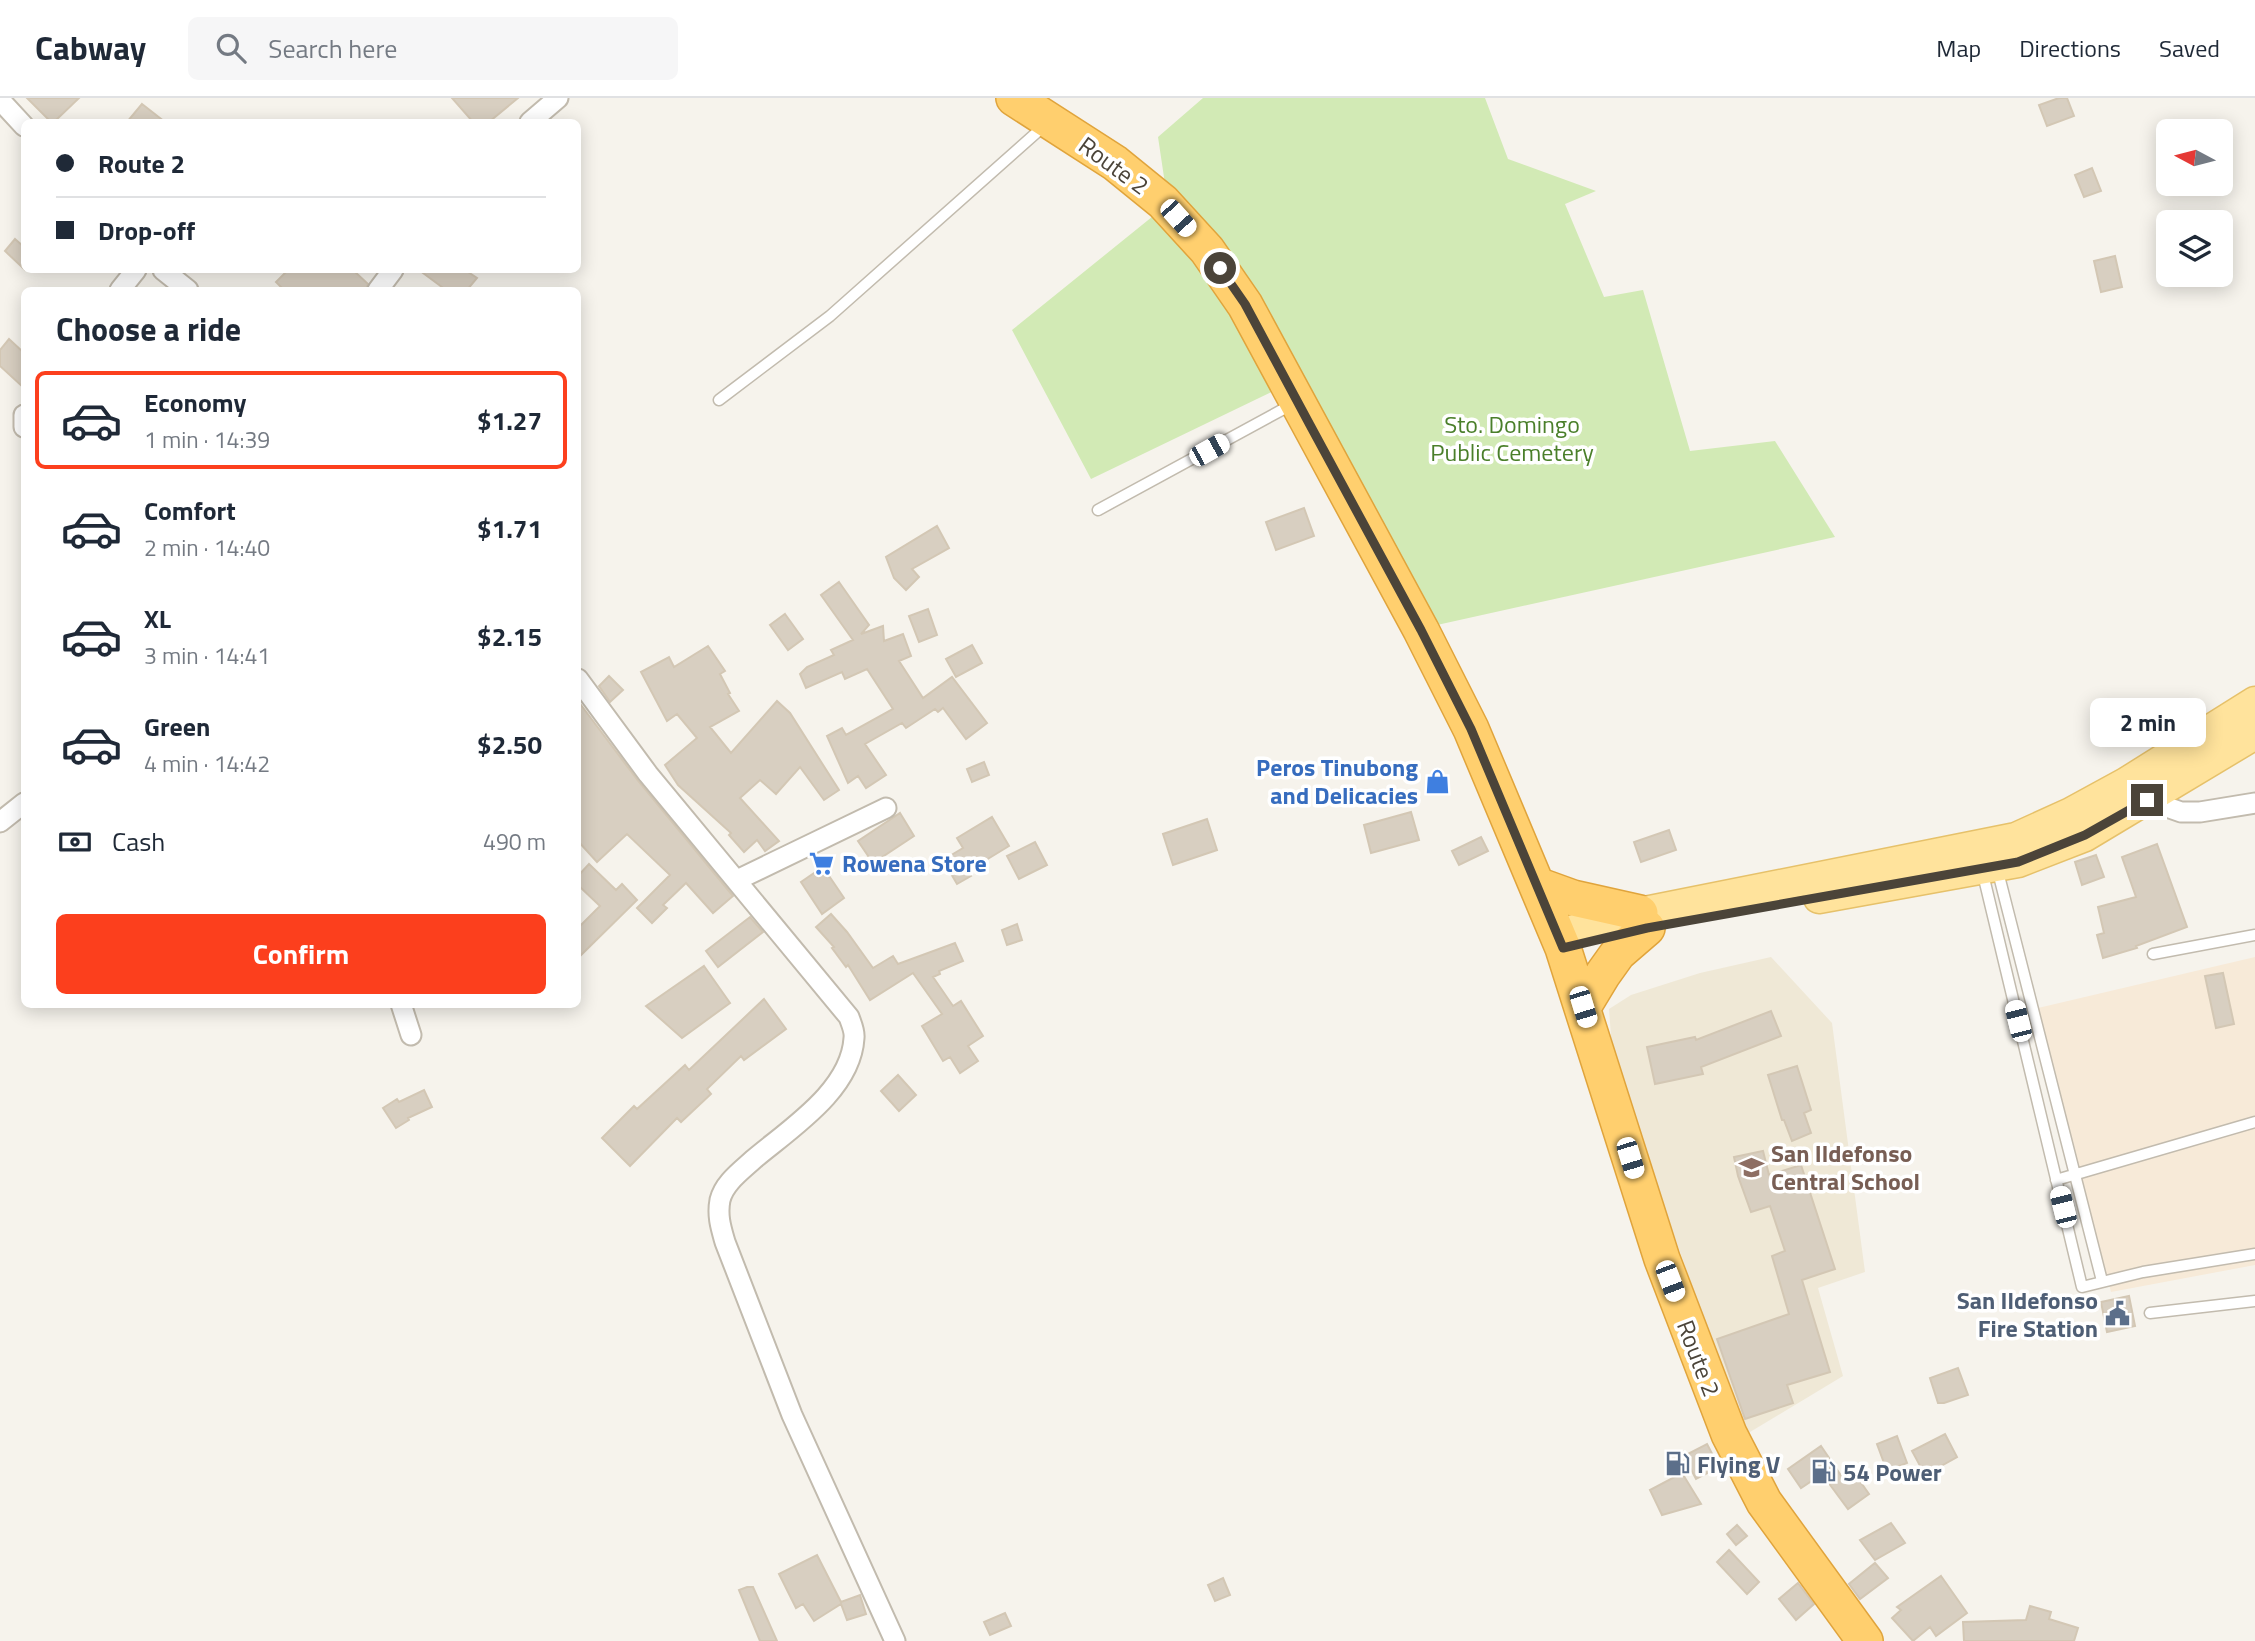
<!DOCTYPE html>
<html lang="en">
<head>
<meta charset="utf-8">
<style>
  :root { --surface:#fff; --page:#f6f6f7; --text:#1f2937; --muted:#747a83; --line:#e0e1e3; --accent:#fc3f1d }
  body { margin:0; font-family:"Titillium Web",sans-serif; background:var(--page); color:var(--text); height:100vh; display:flex; flex-direction:column; font-size:26px; white-space:nowrap }
  * { box-sizing:border-box; margin:0 }
  p { font-size:23px; color:var(--muted) }
  .icon { flex:none; width:38px; height:38px; fill:none; stroke:currentColor; stroke-width:2; stroke-linecap:round; stroke-linejoin:round }
  .map { position:relative; flex:1; overflow:hidden }
  .details { position:absolute; left:21px; top:189px; width:560px; height:721px; display:flex; flex-direction:column; background:var(--surface); border-radius:10px; box-shadow:0 4px 18px #0003 }
  .details>* { flex:none }
  .top-card { position:absolute; left:21px; top:21px; width:560px; height:154px; border-radius:10px; box-shadow:0 4px 18px #0003; display:grid; align-content:center; height:154px; padding:0 35px; background:var(--surface) }
  .needle { width:46px; rotate:277deg }
  .tools { position:absolute; left:2156px; top:21px; display:grid; gap:14px }
  .tools a { display:grid; place-items:center; width:77px; height:77px; border-radius:10px; background:var(--surface); box-shadow:0 4px 18px #0003; font-size:35px }
  .end { position:absolute; width:32px; height:32px; margin:-16px; border:9px solid #4b4439; background:#fff; box-shadow:0 0 0 4px #fff }
  .from { border-radius:50% }
  .bubble { position:absolute; height:49px; border-radius:10px; background:var(--surface); box-shadow:0 4px 18px #0003; font-size:23px; font-weight:700; line-height:49px; text-align:center }
  .car { position:absolute; width:21px; height:42px; margin:-21px -10px; border-radius:9px; box-shadow:0 0 5px 2px #0007; background:linear-gradient(#fff 24%,#345 0 40%,#fff 0 76%,#345 0 86%,#fff 0) }
  .top-card b { display:flex; align-items:center; gap:24px; height:66px; font-size:26px }
  .top-card b+b { border-top:2px solid var(--line) }
  .top-card i { width:18px; height:18px; background:var(--text) }
  ul { padding:0; list-style:none }
  li { display:flex; align-items:center; gap:21px; height:98px; margin:0 14px 10px; padding:0 21px; border:4px solid transparent; border-radius:10px }
  li div { flex:1 }
  li b { display:block; font-size:26px }
  li em { font-style:normal; font-weight:700 }
  li.selected { border-color:var(--accent) }
  li>.icon { width:63px; height:63px; stroke-width:1.5 }
  h2 { padding:0 35px; font-size:32px; line-height:84px }
  .pay { display:flex; align-items:center; gap:18px; height:77px; padding:0 35px; font-size:26px }
  .pay p { margin-inline-start:auto }
  .primary-button { display:flex; gap:14px; margin-top:auto; padding:14px 35px }
  .primary-button a { flex:1; height:80px; border-radius:10px; background:var(--accent); color:#fff; font-size:28px; font-weight:700; line-height:80px; text-align:center }
  header { display:flex; align-items:center; gap:42px; box-sizing:border-box; height:98px; padding:0 35px; background:var(--surface); border-bottom:2px solid var(--line) }
  header strong { font-size:33px }
  nav { display:flex; gap:38px; margin-inline-start:auto; font-size:24px }
  .search { width:490px; height:63px; background:var(--page); display:flex; align-items:center; gap:18px; box-sizing:border-box; padding:0 24px; border-radius:10px; color:var(--muted); font-size:26px }
  .map>svg:first-child { display:block }
</style>
</head>
<body>
<header>
<strong>Cabway</strong>
<div class="search"><svg class="icon" aria-label="search" viewBox="0 0 24 24"><circle cx="10" cy="10" r="6"/><path d="M15 15l6 6"/></svg>Search here</div>
<nav><a>Map</a><a>Directions</a><a>Saved</a></nav>
</header>
<div class="map">
<svg width="2255" height="1543" viewBox="0 0 2255 1543">
  <rect width="100%" height="100%" fill="#f6f3ec"/>
  <!-- commercial -->
  <path fill="#f7ead8" d="M 2255,859 L 2255,1167 L 2111,1194 L 2038,910 Z"/>
  <!-- education -->
  <path fill="#efe8d6" d="M 1771,859 L 1832,925 L 1865,1174 L 1818,1190 L 1843,1278 L 1745,1337 L 1613,965 L 1609,911 L 1631,897 L 1700,875 Z"/>
  <!-- green -->
  <path fill="#d2eab5" d="M 1203,0 L 1485,0 L 1508,61 L 1596,93 L 1565,106 L 1604,199 L 1643,192 L 1690,353 L 1775,343 L 1835,439 L 1428,529 L 1290,285 L 1091,381 L 1012,232 L 1168,106 L 1158,39 Z"/>
  <!-- building -->
  <path fill="#d8cfc1" stroke="#d3c7b4" stroke-width="2" d="M 27,0 L 79,0 L 54,24 L 51,24 Z
    M 452,0 L 518,0 L 489,24 L 473,24 Z
    M 2059,0 L 2067,0 L 2074,18 L 2047,28 L 2039,7 Z
    M 142,6 L 165,24 L 127,24 Z
    M 2092,70 L 2101,93 L 2084,99 L 2075,77 Z
    M 15,141 L 24,149 L 24,171 L 5,153 Z
    M 2115,158 L 2122,189 L 2101,194 L 2094,163 Z
    M 288,172 L 353,172 L 368,186 L 366,192 L 284,192 L 276,184 Z
    M 419,172 L 465,172 L 477,180 L 467,192 L 446,192 Z
    M 9,241 L 24,255 L 24,290 L 0,268 L 0,252 Z
    M 1304,410 L 1314,438 L 1276,452 L 1266,424 Z
    M 937,428 L 949,450 L 912,471 L 919,479 L 906,492 L 894,480 L 886,459 Z
    M 839,484 L 869,527 L 861,536 L 883,528 L 884,543 L 903,536 L 911,558 L 899,563 L 923,600 L 952,579 L 987,625 L 966,641 L 943,610 L 938,614 L 935,611 L 906,630 L 902,625 L 865,646 L 886,677 L 866,690 L 858,678 L 848,685 L 827,638 L 842,630 L 846,637 L 893,611 L 867,571 L 845,581 L 842,574 L 806,590 L 800,576 L 807,569 L 834,557 L 831,552 L 853,542 L 821,497 Z
    M 928,511 L 937,537 L 919,544 L 909,518 Z
    M 785,516 L 803,541 L 788,552 L 770,527 Z
    M 972,547 L 982,565 L 956,579 L 946,561 Z
    M 708,548 L 725,573 L 720,576 L 730,595 L 728,596 L 739,613 L 710,629 L 731,655 L 777,603 L 790,615 L 839,692 L 824,702 L 800,669 L 776,696 L 760,682 L 740,700 L 779,743 L 765,753 L 757,742 L 744,754 L 729,737 L 731,735 L 678,687 L 665,667 L 697,640 L 677,616 L 667,623 L 641,574 L 669,559 L 674,569 Z
    M 609,578 L 623,592 L 610,604 L 599,588 Z
    M 578,603 L 639,684 L 733,798 L 713,815 L 686,785 L 663,807 L 667,810 L 652,825 L 637,810 L 670,777 L 627,736 L 597,764 L 578,743 Z
    M 984,664 L 989,677 L 972,684 L 967,671 Z
    M 1411,714 L 1419,742 L 1371,755 L 1364,727 Z
    M 900,715 L 914,738 L 873,765 L 858,743 Z
    M 992,719 L 1009,748 L 968,773 L 971,778 L 957,786 L 943,762 L 963,750 L 957,740 Z
    M 1207,721 L 1217,752 L 1173,767 L 1163,736 Z
    M 1669,732 L 1676,752 L 1641,764 L 1634,744 Z
    M 1481,739 L 1488,753 L 1459,767 L 1452,753 Z
    M 1035,744 L 1047,767 L 1019,781 L 1007,758 Z
    M 2157,746 L 2187,829 L 2136,848 L 2137,850 L 2103,860 L 2097,837 L 2104,835 L 2098,809 L 2136,799 L 2122,759 Z
    M 2096,757 L 2104,779 L 2082,787 L 2075,764 Z
    M 589,766 L 616,792 L 622,786 L 637,802 L 578,860 L 578,830 L 600,808 L 578,787 L 578,778 Z
    M 823,769 L 844,800 L 822,816 L 801,784 Z
    M 831,816 L 847,834 L 873,870 L 893,858 L 898,866 L 955,845 L 963,863 L 939,873 L 940,876 L 933,879 L 953,908 L 961,903 L 983,938 L 968,948 L 978,963 L 960,975 L 950,959 L 943,963 L 922,928 L 942,916 L 913,875 L 870,902 L 848,867 L 846,869 L 832,850 L 834,849 L 816,829 Z
    M 750,819 L 763,834 L 718,869 L 706,853 Z
    M 1017,826 L 1022,842 L 1007,847 L 1002,832 Z
    M 704,868 L 730,905 L 682,940 L 646,908 Z
    M 2223,875 L 2234,926 L 2216,930 L 2205,878 Z
    M 764,901 L 786,931 L 744,962 L 741,958 L 707,991 L 711,996 L 681,1024 L 677,1020 L 630,1068 L 602,1040 L 634,1008 L 637,1011 L 685,967 L 689,972 Z
    M 1771,913 L 1781,938 L 1701,969 L 1703,976 L 1655,986 L 1647,949 L 1695,939 L 1696,942 Z
    M 1797,968 L 1811,1012 L 1804,1015 L 1811,1035 L 1792,1043 L 1784,1022 L 1782,1022 L 1768,977 Z
    M 898,977 L 916,997 L 899,1013 L 881,993 Z
    M 424,992 L 432,1009 L 408,1020 L 409,1022 L 396,1030 L 383,1010 L 397,1001 L 399,1004 Z
    M 1763,1053 L 1769,1077 L 1801,1067 L 1835,1171 L 1802,1182 L 1830,1274 L 1787,1287 L 1793,1305 L 1745,1321 L 1717,1241 L 1789,1216 L 1772,1158 L 1785,1153 L 1770,1108 L 1751,1114 L 1738,1078 L 1734,1059 Z
    M 2129,1198 L 2135,1228 L 2107,1234 L 2101,1204 Z
    M 1958,1270 L 1968,1297 L 1944,1305 L 1938,1305 L 1930,1280 Z
    M 1945,1336 L 1957,1359 L 1925,1377 L 1912,1353 Z
    M 1897,1338 L 1907,1365 L 1887,1373 L 1877,1346 Z
    M 1707,1346 L 1719,1369 L 1696,1381 L 1684,1358 Z
    M 1821,1348 L 1842,1379 L 1852,1372 L 1869,1396 L 1848,1411 L 1822,1376 L 1801,1390 L 1788,1371 Z
    M 1682,1375 L 1701,1406 L 1662,1417 L 1650,1392 Z
    M 1891,1425 L 1905,1445 L 1875,1462 L 1860,1442 Z
    M 1737,1427 L 1747,1438 L 1736,1447 L 1727,1436 Z
    M 1729,1452 L 1759,1484 L 1747,1496 L 1717,1464 Z
    M 817,1457 L 841,1504 L 860,1497 L 866,1516 L 847,1522 L 841,1506 L 814,1523 L 803,1506 L 796,1510 L 779,1476 Z
    M 1875,1465 L 1888,1480 L 1860,1501 L 1849,1486 Z
    M 1941,1478 L 1967,1515 L 1936,1538 L 1930,1529 L 1913,1543 L 1892,1520 L 1901,1512 L 1897,1509 Z
    M 1223,1480 L 1230,1497 L 1215,1503 L 1208,1487 Z
    M 1798,1485 L 1814,1506 L 1796,1522 L 1779,1501 Z
    M 747,1489 L 753,1489 L 777,1543 L 760,1543 L 739,1492 Z
    M 2030,1508 L 2051,1514 L 2049,1521 L 2078,1530 L 2074,1543 L 1964,1543 L 1963,1524 L 2026,1522 Z
    M 1005,1515 L 1011,1528 L 990,1537 L 984,1524 Z"/>
  <g fill="none" stroke-linecap="round" stroke-linejoin="round">
    <defs>
      <path id="lane" d="M 719,302 L 830,218 L 1044,28
        M 1098,412 L 1291,307
        M 1997,770 L 2102,1183
        M 1982,772 L 2082,1189 L 2143,1174 L 2255,1156
        M 2153,856 L 2255,837
        M 2056,1082 L 2255,1024
        M 2150,1215 L 2255,1203"/>
      <path id="street" d="M 0,2 L 24,28
        M 530,24 L 558,0
        M 163,172 L 188,192
        M 120,192 L 136,172
        M 378,192 L 393,172
        M 24,317 L 24,329
        M 578,581 L 648,676 L 849,919 C 851,925 855,933 854,940 C 851,992 791,1030 754,1061 C 741,1073 724,1085 720,1102 C 717,1118 721,1130 725,1144 L 792,1317 L 895,1543
        M 2147,702 L 2181,714 L 2200,714 L 2255,705
        M 0,724 L 24,705
        M 737,782 L 886,710
        M 401,906 L 411,937"/>
      <path id="primary" d="M 1819,800 L 2018,764 L 2085,738 L 2255,636
        M 1558,836 L 1640,815 L 2016,740 L 2071,715 L 2126,685 L 2255,604"/>
      <path id="highway" d="M 1014,0 L 1115,65 L 1163,104 L 1207,152 L 1245,207 L 1421,532 L 1471,631 L 1563,850 L 1662,1161 L 1729,1336 L 1764,1404 L 1865,1543
        M 1537,787 L 1573,800 L 1640,815
        M 1583,909 L 1603,876 L 1618,855 L 1647,830"/>
    </defs>
    <!-- lane casing -->
    <use href="#lane" stroke="#c2bbae" stroke-width="13"/>
    <!-- street casing -->
    <use href="#street" stroke="#c2bbae" stroke-width="23"/>
    <!-- primary casing -->
    <use href="#primary" stroke="#e6c16a" stroke-width="33"/>
    <!-- highway casing -->
    <use href="#highway" stroke="#e0a43c" stroke-width="38"/>
    <!-- lane -->
    <use href="#lane" stroke="#fff" stroke-width="10"/>
    <!-- street -->
    <use href="#street" stroke="#fff" stroke-width="19"/>
    <!-- primary -->
    <use href="#primary" stroke="#ffe39c" stroke-width="30"/>
    <!-- highway -->
    <use href="#highway" stroke="#ffcf6e" stroke-width="35"/>
  </g>
  <g fill="none" stroke-linecap="round" stroke-linejoin="round">
    <!-- route -->
    <path stroke="#4b4439" stroke-width="9" d="M 1220,170 L 1245,206 L 1310,327 L 1421,532 L 1471,631 L 1563,850 L 1647,830 L 2018,764 L 2085,737 L 2147,702"/>
  </g>
  <!-- icons -->
  <defs>
    <symbol id="shop-bare" viewBox="-9 -9 18 18"><path d="M-5-2.5h2.3a2.7 3.5 0 0 1 5.4 0H5L5.5 6h-11ZM-1.5-2.5h3a1.5 2.3 0 0 0-3 0Z" fill="#3f7fe0" stroke="#fff" stroke-width="2.5" paint-order="stroke"/></symbol>
    <symbol id="supermarket-bare" viewBox="-9 -9 18 18"><path d="M-6-5.5h2.5l.6 2H6L4.5 2H-2.5L-4.4-4H-6ZM-1.5 3.2a1.3 1.3 0 1 0 .1 0ZM3 3.2a1.3 1.3 0 1 0 .1 0Z" fill="#3f7fe0" stroke="#fff" stroke-width="2.5" paint-order="stroke"/></symbol>
    <symbol id="school-bare" viewBox="-9 -9 18 18"><path d="M0-5L7-2L0 1L-7-2ZM-4 1L0 2.5L4 1V4Q0 6-4 4Z" fill="#8d6e63" stroke="#fff" stroke-width="2.5" paint-order="stroke"/></symbol>
    <symbol id="civic-bare" viewBox="-9 -9 18 18"><path d="M-.6-6.5H3V-4.5H.6V-3L4-1V1h2V6H-6V1h2V-1L-.6-3ZM-1.2 2.5V6h2.4V2.5Z" fill="#5c6f8a" stroke="#fff" stroke-width="2.5" paint-order="stroke"/></symbol>
    <symbol id="fuel-bare" viewBox="-9 -9 18 18"><path d="M-5.5-6h7V0h2V4h1.3V-2.5L3-4.5l.8-.8L6-3V5H2.5V1h-1V6h-7ZM-4.2-4.7v3.2H.2V-4.7Z" fill="#5c6f8a" stroke="#fff" stroke-width="2.5" paint-order="stroke"/></symbol>
  </defs>
  <g fill-rule="evenodd">
    <use href="#shop-bare" x="1420" y="666" width="35" height="35"/>
    <use href="#supermarket-bare" x="804" y="748" width="35" height="35"/>
    <use href="#school-bare" x="1734" y="1052" width="35" height="35"/>
    <use href="#civic-bare" x="2100" y="1198" width="35" height="35"/>
    <use href="#fuel-bare" x="1660" y="1348" width="35" height="35"/>
    <use href="#fuel-bare" x="1806" y="1356" width="35" height="35"/>
  </g>
  <g text-anchor="middle" dominant-baseline="central" stroke-width="7" stroke-linejoin="round" paint-order="stroke">
    <!-- street labels -->
    <g font-size="24" fill="#4b4439" stroke="#fff">
      <text transform="translate(1114 67) rotate(36)">Route 2</text>
      <text transform="translate(1699 1260) rotate(69)">Route 2</text>
    </g>
    <!-- park labels -->
    <g font-size="24" fill="#4a7f2a" stroke="#fff">
      <text x="1512" y="326">Sto. Domingo<tspan x="1512" dy="28">Public Cemetery</tspan></text>
    </g>
    <!-- shop labels -->
    <g font-size="24" font-weight="bold" fill="#366cbe" stroke="#fff" text-anchor="end">
      <text x="1418" y="669">Peros Tinubong<tspan x="1418" dy="28">and Delicacies</tspan></text>
      <text x="842" y="765" text-anchor="start">Rowena Store</text>
    </g>
    <!-- education labels -->
    <g font-size="24" font-weight="bold" fill="#785e54" stroke="#fff" text-anchor="start">
      <text x="1771" y="1055">San Ildefonso<tspan x="1771" dy="28">Central School</tspan></text>
    </g>
    <!-- service labels -->
    <g font-size="24" font-weight="bold" fill="#4e5e75" stroke="#fff" text-anchor="start">
      <text x="2098" y="1202" text-anchor="end">San Ildefonso<tspan x="2098" dy="28">Fire Station</tspan></text>
      <text x="1697" y="1366">Flying V</text>
      <text x="1843" y="1374">54 Power</text>
    </g>
  </g>
</svg>
<div class="tools">
<a><svg class="needle" viewBox="-14 -14 28 28"><path d="M0-13l5 13h-10z" fill="#e53935"/><path d="M0 13l5-13h-10z" fill="#747a83"/></svg></a>
<a><svg class="icon" aria-label="layers" viewBox="0 0 24 24"><path d="M12 4l9 5-9 5-9-5zM3 14l9 5 9-5"/></svg></a>
</div>
<i class="end from" style="left:1220px;top:170px"></i>
<i class="end" style="left:2147px;top:702px"></i>
<div class="bubble" style="left:2090px;top:600px;width:116px">2 min</div>
<i class="car" style="left:1178px;top:120px;rotate:138deg"></i>
<i class="car" style="left:1209px;top:352px;rotate:61deg"></i>
<i class="car" style="left:1583px;top:909px;rotate:163deg"></i>
<i class="car" style="left:2018px;top:923px;rotate:346deg"></i>
<i class="car" style="left:1630px;top:1060px;rotate:163deg"></i>
<i class="car" style="left:2063px;top:1109px;rotate:346deg"></i>
<i class="car" style="left:1670px;top:1183px;rotate:159deg"></i>
<div class="top-card">
<b><i class="from"></i>Route 2</b>
<b><i></i>Drop-off</b>
</div>
<section class="details">
<h2>Choose a ride</h2>
<ul>
<li class="selected"><svg class="icon" aria-label="car" viewBox="0 0 24 24"><path d="M5 17H2v-5l4-1 3-4h7l3 4 3 1v5h-3M9 17h6M6 11h13"/><circle cx="7" cy="17" r="2"/><circle cx="17" cy="17" r="2"/></svg><div><b>Economy</b><p>1 min · 14:39</p></div><em>$1.27</em></li>
<li><svg class="icon" aria-label="car" viewBox="0 0 24 24"><path d="M5 17H2v-5l4-1 3-4h7l3 4 3 1v5h-3M9 17h6M6 11h13"/><circle cx="7" cy="17" r="2"/><circle cx="17" cy="17" r="2"/></svg><div><b>Comfort</b><p>2 min · 14:40</p></div><em>$1.71</em></li>
<li><svg class="icon" aria-label="car" viewBox="0 0 24 24"><path d="M5 17H2v-5l4-1 3-4h7l3 4 3 1v5h-3M9 17h6M6 11h13"/><circle cx="7" cy="17" r="2"/><circle cx="17" cy="17" r="2"/></svg><div><b>XL</b><p>3 min · 14:41</p></div><em>$2.15</em></li>
<li><svg class="icon" aria-label="car" viewBox="0 0 24 24"><path d="M5 17H2v-5l4-1 3-4h7l3 4 3 1v5h-3M9 17h6M6 11h13"/><circle cx="7" cy="17" r="2"/><circle cx="17" cy="17" r="2"/></svg><div><b>Green</b><p>4 min · 14:42</p></div><em>$2.50</em></li>
</ul>
<div class="pay"><svg class="icon" aria-label="cash" viewBox="0 0 24 24"><path d="M3 7h18v10H3z"/><circle cx="12" cy="12" r="2"/></svg>Cash<p>490 m</p></div>
<div class="primary-button"><a>Confirm</a></div>
</section>
</div>
</body>
</html>
